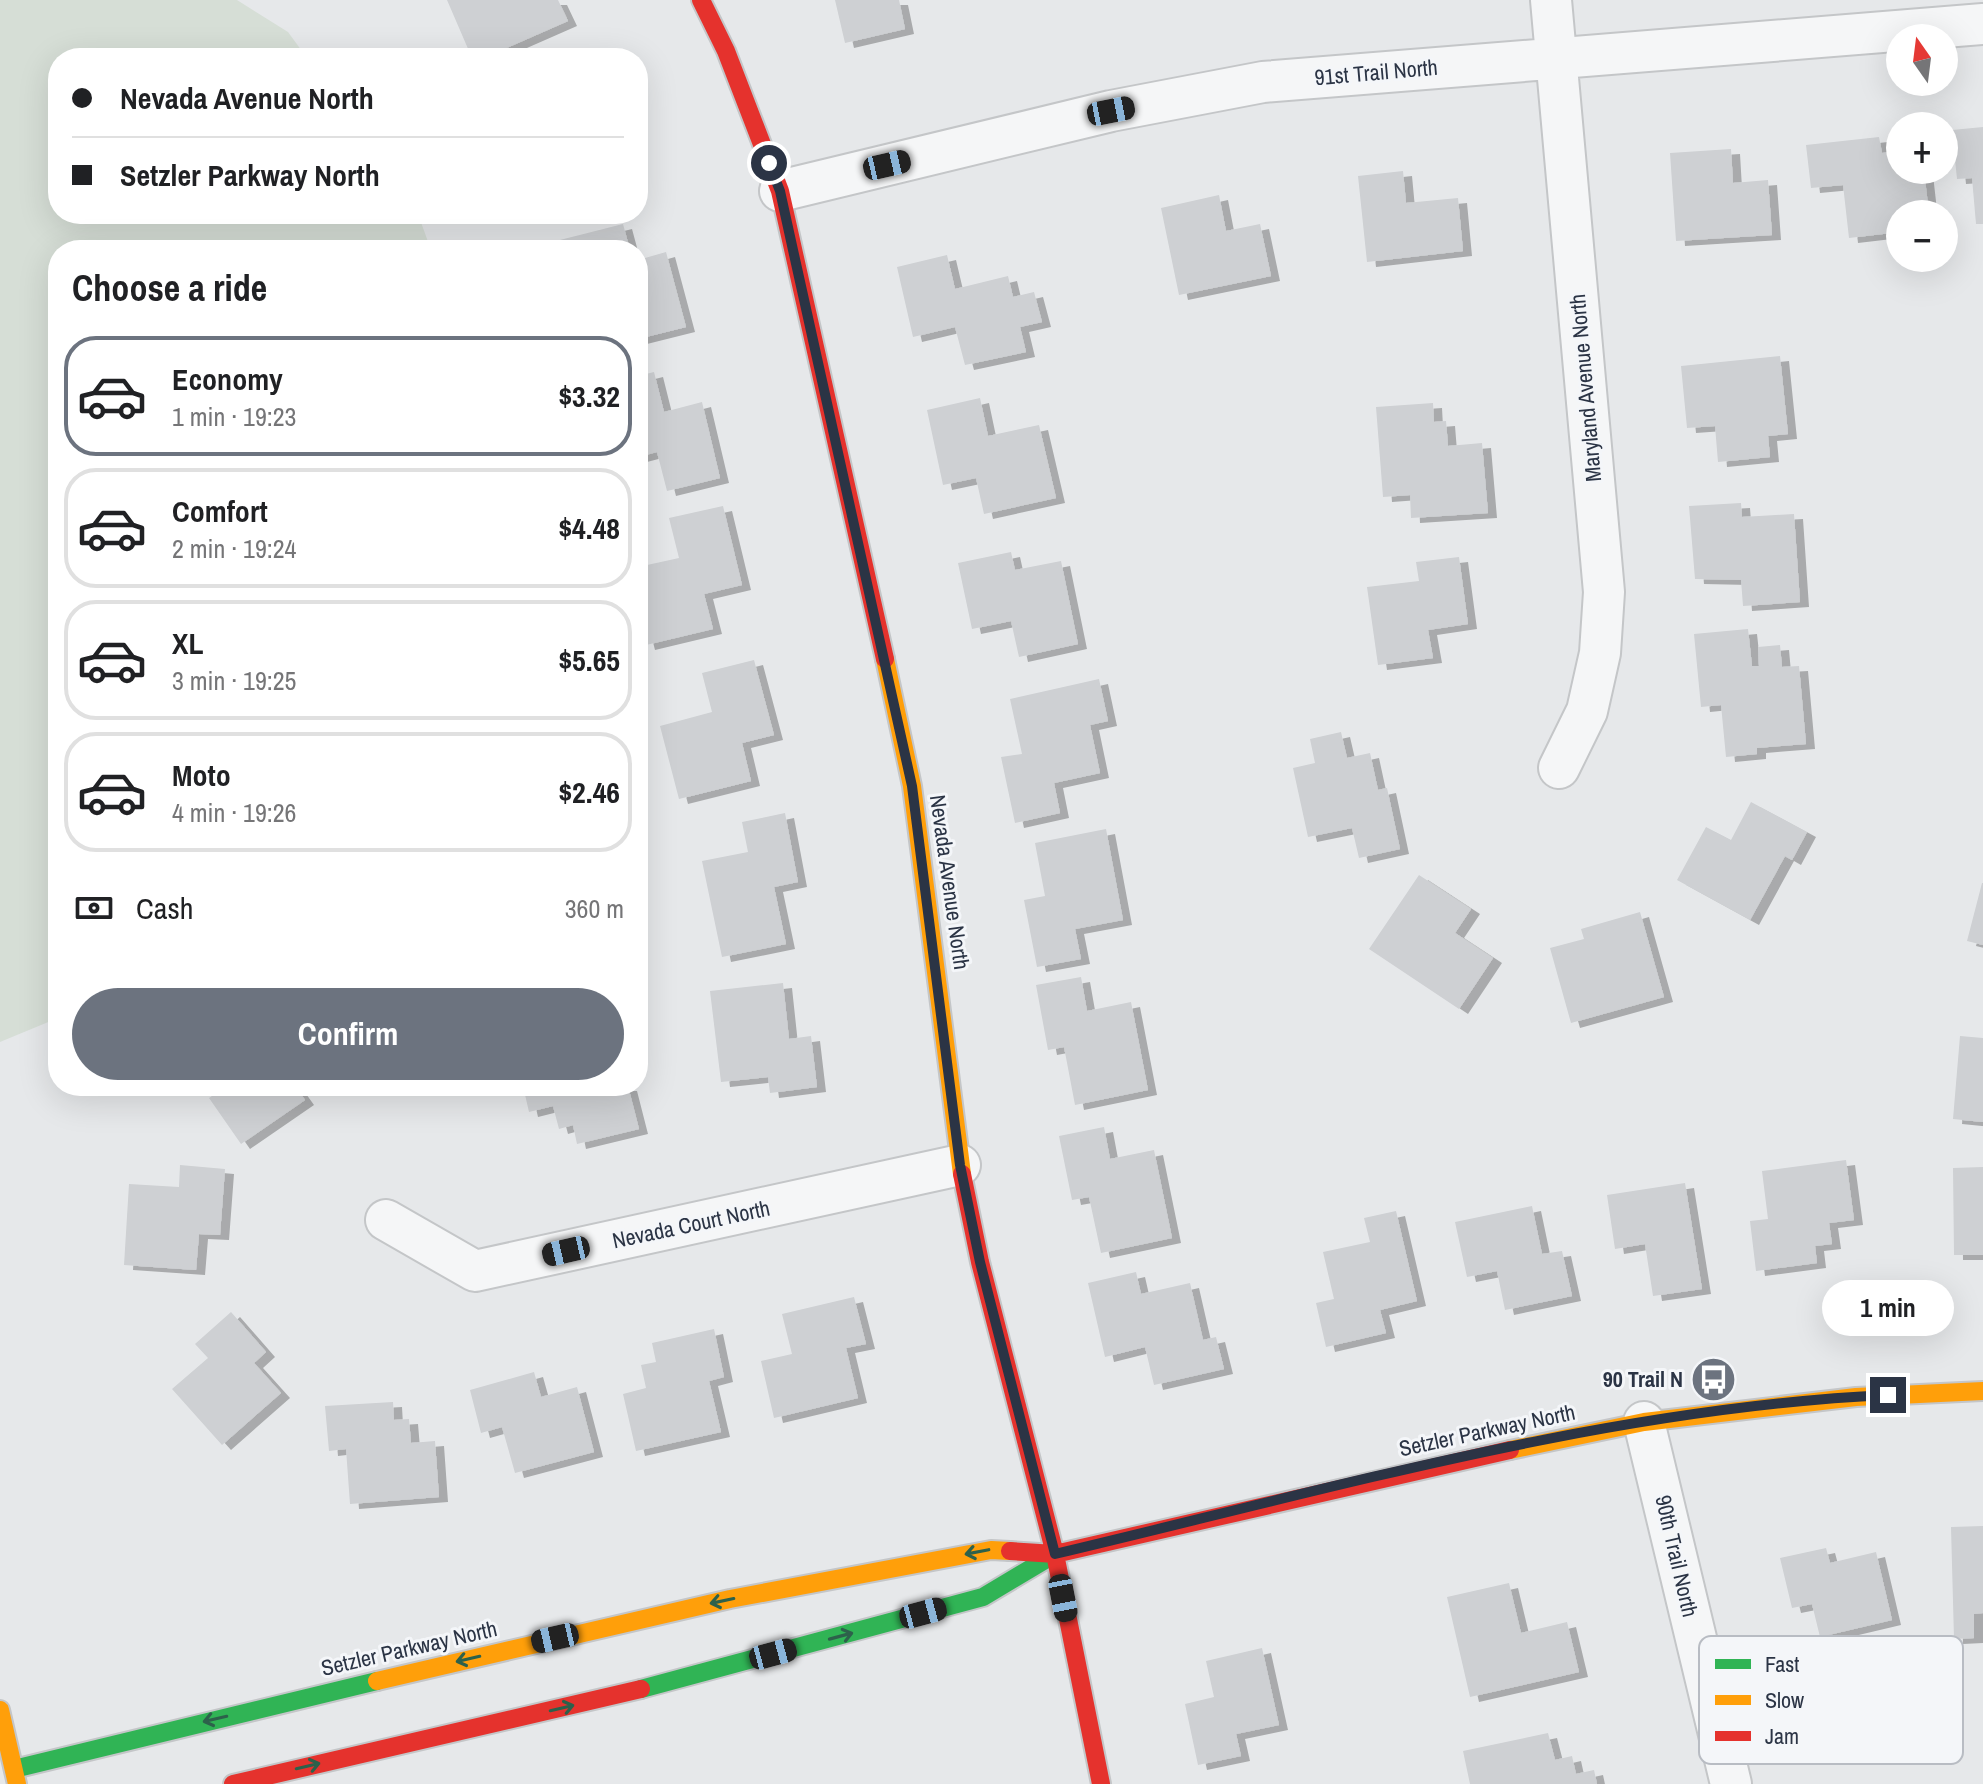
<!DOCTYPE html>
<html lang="en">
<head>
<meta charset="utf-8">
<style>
  :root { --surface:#fff; --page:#f2f2f2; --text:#202124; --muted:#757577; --line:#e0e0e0; --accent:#6c737f }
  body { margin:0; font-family:"Archivo Narrow",sans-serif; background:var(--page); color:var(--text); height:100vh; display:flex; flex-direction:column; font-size:30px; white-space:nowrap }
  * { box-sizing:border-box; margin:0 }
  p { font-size:26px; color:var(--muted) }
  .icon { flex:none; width:44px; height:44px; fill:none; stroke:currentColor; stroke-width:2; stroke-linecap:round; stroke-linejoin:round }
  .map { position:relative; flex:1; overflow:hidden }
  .drawer { position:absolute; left:48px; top:240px; width:600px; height:856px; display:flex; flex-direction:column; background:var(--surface); border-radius:32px; box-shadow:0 8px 32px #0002 }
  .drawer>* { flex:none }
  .guide { position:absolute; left:48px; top:48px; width:600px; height:176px; border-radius:32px; box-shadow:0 8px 32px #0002; display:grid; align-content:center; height:176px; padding:0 24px; background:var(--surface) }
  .needle { width:52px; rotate:346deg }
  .buttons { position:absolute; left:1886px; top:24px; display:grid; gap:16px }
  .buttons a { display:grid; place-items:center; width:72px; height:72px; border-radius:50%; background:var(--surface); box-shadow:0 8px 32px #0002; font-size:40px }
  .end { position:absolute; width:36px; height:36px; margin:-18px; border:10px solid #2b3445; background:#fff; box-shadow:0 0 0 4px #fff }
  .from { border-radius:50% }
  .bubble { position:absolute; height:56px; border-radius:28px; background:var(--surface); box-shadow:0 8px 32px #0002; font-size:26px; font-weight:700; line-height:56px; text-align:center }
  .car { position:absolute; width:24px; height:48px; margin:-24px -12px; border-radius:10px; box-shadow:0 0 6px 2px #0007; background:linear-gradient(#222 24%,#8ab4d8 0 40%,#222 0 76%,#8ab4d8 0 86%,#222 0) }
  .guide b { display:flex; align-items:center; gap:28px; height:76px; font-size:30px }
  .guide b+b { border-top:2px solid var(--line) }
  .guide i { width:20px; height:20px; background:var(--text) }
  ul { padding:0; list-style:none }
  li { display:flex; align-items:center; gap:24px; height:120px; margin:0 16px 12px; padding:0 8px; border:4px solid var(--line); border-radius:32px }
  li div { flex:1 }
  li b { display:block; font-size:30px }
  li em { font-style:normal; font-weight:700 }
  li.on { border-color:var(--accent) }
  li>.icon { width:72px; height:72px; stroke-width:1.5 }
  h2 { padding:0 24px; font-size:36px; line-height:96px }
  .pay { display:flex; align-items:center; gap:20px; height:88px; padding:0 24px; font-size:30px }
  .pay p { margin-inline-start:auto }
  .button { display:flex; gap:16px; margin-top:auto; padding:16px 24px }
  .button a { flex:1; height:92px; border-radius:48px; background:var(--accent); color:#fff; font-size:32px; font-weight:700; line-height:92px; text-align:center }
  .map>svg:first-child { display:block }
</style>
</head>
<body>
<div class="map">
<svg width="1983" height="1784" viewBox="0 0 1983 1784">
  <defs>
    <filter id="shadow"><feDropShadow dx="9" dy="5" stdDeviation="0" flood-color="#0004"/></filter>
  </defs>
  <rect width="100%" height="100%" fill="#e6e8ea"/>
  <!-- green -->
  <path fill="#d6ded6" d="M 0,0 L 237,0 L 288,32 L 307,58 L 58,58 L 58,214 L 418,214 L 431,250 L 58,250 L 58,1018 L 0,1042 Z"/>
  <!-- building -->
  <path fill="#ced0d3" filter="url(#shadow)" d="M 447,0 L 558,0 L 568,21 L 484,58 L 472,58 Z
    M 835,0 L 899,0 L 905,29 L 845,43 Z
    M 1983,127 L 1983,224 L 1976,224 L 1972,178 L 1957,179 L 1952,130 Z
    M 1879,137 L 1882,153 L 1900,151 L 1900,170 L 1924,170 L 1929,214 L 1900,214 L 1900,232 L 1849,238 L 1843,185 L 1811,188 L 1806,145 Z
    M 1731,149 L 1733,183 L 1768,180 L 1772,235 L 1676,241 L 1670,153 Z
    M 1403,171 L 1406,203 L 1458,198 L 1463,251 L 1367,262 L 1358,176 Z
    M 1219,195 L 1226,231 L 1260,224 L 1271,276 L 1179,295 L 1161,208 Z
    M 623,224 L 630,250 L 554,250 L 552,242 Z
    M 666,252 L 686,327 L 638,339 L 638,260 Z
    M 947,255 L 955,289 L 1008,276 L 1013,297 L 1034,292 L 1042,322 L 1020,327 L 1026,352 L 965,365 L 955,327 L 913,337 L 897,267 Z
    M 1780,356 L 1788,434 L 1768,436 L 1770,457 L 1718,462 L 1715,426 L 1687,428 L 1681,366 Z
    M 654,372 L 664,412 L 702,402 L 720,478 L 667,491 L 657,452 L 638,457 L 638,376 Z
    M 980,398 L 988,436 L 1039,425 L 1056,498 L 984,514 L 976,478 L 943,485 L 927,410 Z
    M 1433,403 L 1434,422 L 1446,421 L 1448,446 L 1482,443 L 1488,513 L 1411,518 L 1410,495 L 1383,497 L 1376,407 Z
    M 1741,503 L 1742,517 L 1794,514 L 1800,602 L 1743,606 L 1741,580 L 1695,579 L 1689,506 Z
    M 723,506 L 742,585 L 704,594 L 713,629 L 646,645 L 638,613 L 638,567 L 679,558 L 669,518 Z
    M 1011,552 L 1015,570 L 1061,561 L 1078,644 L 1019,657 L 1011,621 L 972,629 L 958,563 Z
    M 1459,557 L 1468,624 L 1428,630 L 1433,658 L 1378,665 L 1367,587 L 1419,581 L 1416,562 Z
    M 1748,629 L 1752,666 L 1759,666 L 1758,647 L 1780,645 L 1782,667 L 1799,666 L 1806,744 L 1757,748 L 1757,754 L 1726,757 L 1721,705 L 1701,707 L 1694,634 Z
    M 754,660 L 774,735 L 742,743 L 751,781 L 679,799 L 660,726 L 712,712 L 702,673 Z
    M 1099,679 L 1108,721 L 1090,725 L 1100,773 L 1054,783 L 1060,813 L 1015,823 L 1001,757 L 1022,754 L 1010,699 Z
    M 1341,732 L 1347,758 L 1370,753 L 1378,790 L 1387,788 L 1400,849 L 1359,858 L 1352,828 L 1308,837 L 1293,768 L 1315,763 L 1310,739 Z
    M 1751,802 L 1807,832 L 1792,860 L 1785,856 L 1750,920 L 1677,880 L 1706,827 L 1731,840 Z
    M 785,813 L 798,882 L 774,887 L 786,944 L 722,957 L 702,861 L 748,852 L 742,822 Z
    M 1106,829 L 1123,920 L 1075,929 L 1081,959 L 1037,967 L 1024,900 L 1045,896 L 1035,843 Z
    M 1419,875 L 1471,909 L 1455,933 L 1493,958 L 1459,1009 L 1369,949 Z
    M 1982,883 L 1983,883 L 1983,945 L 1967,941 Z
    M 1640,912 L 1664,997 L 1571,1023 L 1550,948 L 1584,939 L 1581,929 Z
    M 1081,977 L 1087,1011 L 1131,1002 L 1148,1090 L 1075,1105 L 1064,1047 L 1048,1050 L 1036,985 Z
    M 783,983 L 789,1039 L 811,1036 L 817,1087 L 770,1093 L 768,1077 L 721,1082 L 710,991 Z
    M 1960,1036 L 1983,1038 L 1983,1122 L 1953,1119 Z
    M 227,1086 L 295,1086 L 305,1100 L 241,1144 L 209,1098 Z
    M 523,1086 L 628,1086 L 639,1129 L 577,1144 L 573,1125 L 559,1129 L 553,1106 L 529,1112 Z
    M 1104,1127 L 1110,1159 L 1154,1150 L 1172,1238 L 1101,1253 L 1089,1197 L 1072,1200 L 1059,1136 Z
    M 1846,1160 L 1854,1220 L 1829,1223 L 1832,1244 L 1815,1246 L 1817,1263 L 1756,1271 L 1750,1221 L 1768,1219 L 1762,1171 Z
    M 180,1165 L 225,1169 L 220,1235 L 199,1234 L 196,1270 L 124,1265 L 129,1184 L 179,1187 Z
    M 1983,1167 L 1983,1255 L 1954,1255 L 1953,1168 Z
    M 1685,1183 L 1702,1289 L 1653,1296 L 1645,1244 L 1615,1249 L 1607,1195 Z
    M 1532,1206 L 1542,1254 L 1562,1251 L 1572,1296 L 1505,1310 L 1497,1271 L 1467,1277 L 1455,1222 Z
    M 1396,1211 L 1417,1301 L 1380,1310 L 1386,1333 L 1326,1347 L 1316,1303 L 1334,1299 L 1323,1252 L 1370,1242 L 1364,1218 Z
    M 1136,1272 L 1141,1294 L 1190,1283 L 1203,1340 L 1216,1337 L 1224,1369 L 1154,1385 L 1145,1347 L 1105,1357 L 1088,1283 Z
    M 854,1297 L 866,1344 L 846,1348 L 858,1398 L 774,1418 L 761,1361 L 792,1354 L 782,1314 Z
    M 231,1312 L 266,1352 L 254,1363 L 281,1393 L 222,1445 L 172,1389 L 208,1358 L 195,1344 Z
    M 714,1329 L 724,1377 L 709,1381 L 721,1432 L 636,1451 L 623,1394 L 646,1388 L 641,1365 L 656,1362 L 652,1343 Z
    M 534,1372 L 541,1397 L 577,1387 L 594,1452 L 515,1473 L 502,1427 L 481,1433 L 470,1390 Z
    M 393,1402 L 394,1420 L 409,1419 L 411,1443 L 435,1441 L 439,1497 L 350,1504 L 346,1449 L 329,1451 L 325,1406 Z
    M 1983,1526 L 1983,1613 L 1974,1614 L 1974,1638 L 1954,1639 L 1951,1527 Z
    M 1826,1548 L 1830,1563 L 1876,1552 L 1892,1620 L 1820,1637 L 1812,1604 L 1792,1608 L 1780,1558 Z
    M 1509,1583 L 1521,1633 L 1567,1622 L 1579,1672 L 1470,1697 L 1447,1597 Z
    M 1262,1648 L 1279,1725 L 1236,1734 L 1241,1756 L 1198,1765 L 1185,1704 L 1214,1697 L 1206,1661 Z
    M 1548,1733 L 1555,1760 L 1572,1756 L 1576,1774 L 1594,1770 L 1597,1784 L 1470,1784 L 1463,1751 Z"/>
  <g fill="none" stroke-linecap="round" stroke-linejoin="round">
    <defs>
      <path id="street" d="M 1551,0 L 1604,592 L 1600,653 L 1587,711 L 1559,768
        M 780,191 L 1111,111 L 1263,82 L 1983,24
        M 386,1220 L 475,1271 L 960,1165
        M 1644,1422 L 1731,1784"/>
      <path id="fast" d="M 641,1689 L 983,1597 L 1055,1554
        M 14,1769 L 377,1681"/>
      <path id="slow" d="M 885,659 L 912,786 L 962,1174
        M 1510,1450 L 1644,1422 L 1856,1397 L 1983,1391
        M 377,1681 L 730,1599 L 991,1550 L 1010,1551
        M 0,1710 L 17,1784"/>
      <path id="jam" d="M 701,0 L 726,51 L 780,191 L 885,659
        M 962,1174 L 980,1262 L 1055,1554 L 1101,1784
        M 1010,1551 L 1055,1554 L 1510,1450
        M 233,1784 L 641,1689"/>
    </defs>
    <!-- street casing -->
    <use href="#street" stroke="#c4c6c8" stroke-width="44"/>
    <!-- fast casing -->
    <use href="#fast" stroke="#c4c6c8" stroke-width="22"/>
    <!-- slow casing -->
    <use href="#slow" stroke="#c4c6c8" stroke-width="22"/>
    <!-- jam casing -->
    <use href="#jam" stroke="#c4c6c8" stroke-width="22"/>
    <!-- street -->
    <use href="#street" stroke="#f5f6f7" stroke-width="40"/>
    <!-- fast -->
    <use href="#fast" stroke="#30b455" stroke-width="18"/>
    <!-- slow -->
    <use href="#slow" stroke="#ff9f0a" stroke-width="18"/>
    <!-- jam -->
    <use href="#jam" stroke="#e5322d" stroke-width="18"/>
  </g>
  <!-- one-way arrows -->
  <defs><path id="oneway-shaft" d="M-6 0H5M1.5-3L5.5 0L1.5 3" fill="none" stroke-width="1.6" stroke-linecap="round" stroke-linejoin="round" transform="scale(2)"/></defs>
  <g stroke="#2d614b">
    <use href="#oneway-shaft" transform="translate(977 1552) rotate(169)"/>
    <use href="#oneway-shaft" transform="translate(722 1601) rotate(168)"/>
    <use href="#oneway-shaft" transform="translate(841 1636) rotate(-15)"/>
    <use href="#oneway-shaft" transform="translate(468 1659) rotate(167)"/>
    <use href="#oneway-shaft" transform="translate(562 1708) rotate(-13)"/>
    <use href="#oneway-shaft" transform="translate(215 1719) rotate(167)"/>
    <use href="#oneway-shaft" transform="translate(308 1766) rotate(-13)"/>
  </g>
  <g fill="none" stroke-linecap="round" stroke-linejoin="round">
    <!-- route -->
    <path stroke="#2b3445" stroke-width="10" d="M 769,163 L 780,191 L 793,250 L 912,786 L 960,1165 L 980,1262 L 1055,1554 C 1326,1490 1608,1408 1888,1395"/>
  </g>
  <!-- icons -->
  <defs>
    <symbol id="bus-disc" viewBox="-11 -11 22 22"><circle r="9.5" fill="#6c737f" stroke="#f4f6f9"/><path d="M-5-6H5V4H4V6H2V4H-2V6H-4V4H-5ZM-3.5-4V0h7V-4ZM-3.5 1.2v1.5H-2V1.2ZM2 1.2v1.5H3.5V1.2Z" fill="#fff"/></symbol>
  </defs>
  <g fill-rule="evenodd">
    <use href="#bus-disc" x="1688" y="1354" width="51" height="51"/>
  </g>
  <g text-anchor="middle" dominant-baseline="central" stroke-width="6" stroke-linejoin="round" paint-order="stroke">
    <!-- street labels -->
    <g font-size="22" fill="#2b3445" stroke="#f4f6f9">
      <text transform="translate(1376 72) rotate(-5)">91st Trail North</text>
      <text transform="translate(1585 388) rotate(-95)">Maryland Avenue North</text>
      <text transform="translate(950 882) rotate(82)">Nevada Avenue North</text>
      <text transform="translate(691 1224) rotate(-12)">Nevada Court North</text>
      <text transform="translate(1487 1430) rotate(-12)">Setzler Parkway North</text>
      <text transform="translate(1677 1556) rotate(77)">90th Trail North</text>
      <text transform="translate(409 1648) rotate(-13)">Setzler Parkway North</text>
    </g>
    <!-- poi labels -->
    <g font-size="22" font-weight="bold" fill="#2b3445" stroke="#f4f6f9" text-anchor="end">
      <text x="1683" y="1379">90 Trail N</text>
    </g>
  </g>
  <!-- legend -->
  <rect x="1699" y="1636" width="264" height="128" rx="12" fill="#f4f6f9" stroke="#b8bcc3" stroke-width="2"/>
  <rect x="1715" y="1659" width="36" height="10" fill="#30b455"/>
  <rect x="1715" y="1695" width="36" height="10" fill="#ff9f0a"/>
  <rect x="1715" y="1731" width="36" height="10" fill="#e5322d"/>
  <g font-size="22" fill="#2b3445">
    <text x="1765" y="1672">Fast</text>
    <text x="1765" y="1708">Slow</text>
    <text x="1765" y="1744">Jam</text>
  </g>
</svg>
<div class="buttons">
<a><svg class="needle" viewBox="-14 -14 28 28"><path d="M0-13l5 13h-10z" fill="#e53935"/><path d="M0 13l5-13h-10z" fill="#757577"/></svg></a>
<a>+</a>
<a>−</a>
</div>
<i class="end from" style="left:769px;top:163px"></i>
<i class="end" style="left:1888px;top:1395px"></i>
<div class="bubble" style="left:1822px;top:1280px;width:132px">1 min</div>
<i class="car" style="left:1111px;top:111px;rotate:79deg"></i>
<i class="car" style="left:887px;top:165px;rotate:77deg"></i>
<i class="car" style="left:566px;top:1251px;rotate:257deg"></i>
<i class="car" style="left:1063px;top:1598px;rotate:169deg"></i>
<i class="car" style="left:923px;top:1613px;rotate:75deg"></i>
<i class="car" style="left:555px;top:1638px;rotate:257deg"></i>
<i class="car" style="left:773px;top:1654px;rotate:75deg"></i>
<div class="guide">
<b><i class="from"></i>Nevada Avenue North</b>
<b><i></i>Setzler Parkway North</b>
</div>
<section class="drawer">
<h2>Choose a ride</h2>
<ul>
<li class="on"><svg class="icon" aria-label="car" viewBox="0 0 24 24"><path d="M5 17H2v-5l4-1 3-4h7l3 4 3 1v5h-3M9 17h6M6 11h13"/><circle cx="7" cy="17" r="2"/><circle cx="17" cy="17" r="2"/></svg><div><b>Economy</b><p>1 min · 19:23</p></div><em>$3.32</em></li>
<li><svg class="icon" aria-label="car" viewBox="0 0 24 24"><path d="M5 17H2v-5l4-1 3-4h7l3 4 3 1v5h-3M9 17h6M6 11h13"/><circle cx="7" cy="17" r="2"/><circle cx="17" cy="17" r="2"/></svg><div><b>Comfort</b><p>2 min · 19:24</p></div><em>$4.48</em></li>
<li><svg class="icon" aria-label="car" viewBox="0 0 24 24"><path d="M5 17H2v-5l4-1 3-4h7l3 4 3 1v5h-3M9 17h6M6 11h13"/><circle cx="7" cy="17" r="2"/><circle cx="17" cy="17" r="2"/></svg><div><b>XL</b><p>3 min · 19:25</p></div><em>$5.65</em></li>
<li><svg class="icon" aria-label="car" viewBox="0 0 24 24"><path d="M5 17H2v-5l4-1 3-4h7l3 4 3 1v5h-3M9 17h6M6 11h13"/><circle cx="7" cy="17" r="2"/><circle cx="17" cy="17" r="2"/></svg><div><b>Moto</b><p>4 min · 19:26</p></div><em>$2.46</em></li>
</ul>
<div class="pay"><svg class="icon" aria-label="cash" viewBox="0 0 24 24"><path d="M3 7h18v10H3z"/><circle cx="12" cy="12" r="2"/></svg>Cash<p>360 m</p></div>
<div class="button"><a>Confirm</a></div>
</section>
</div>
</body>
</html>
